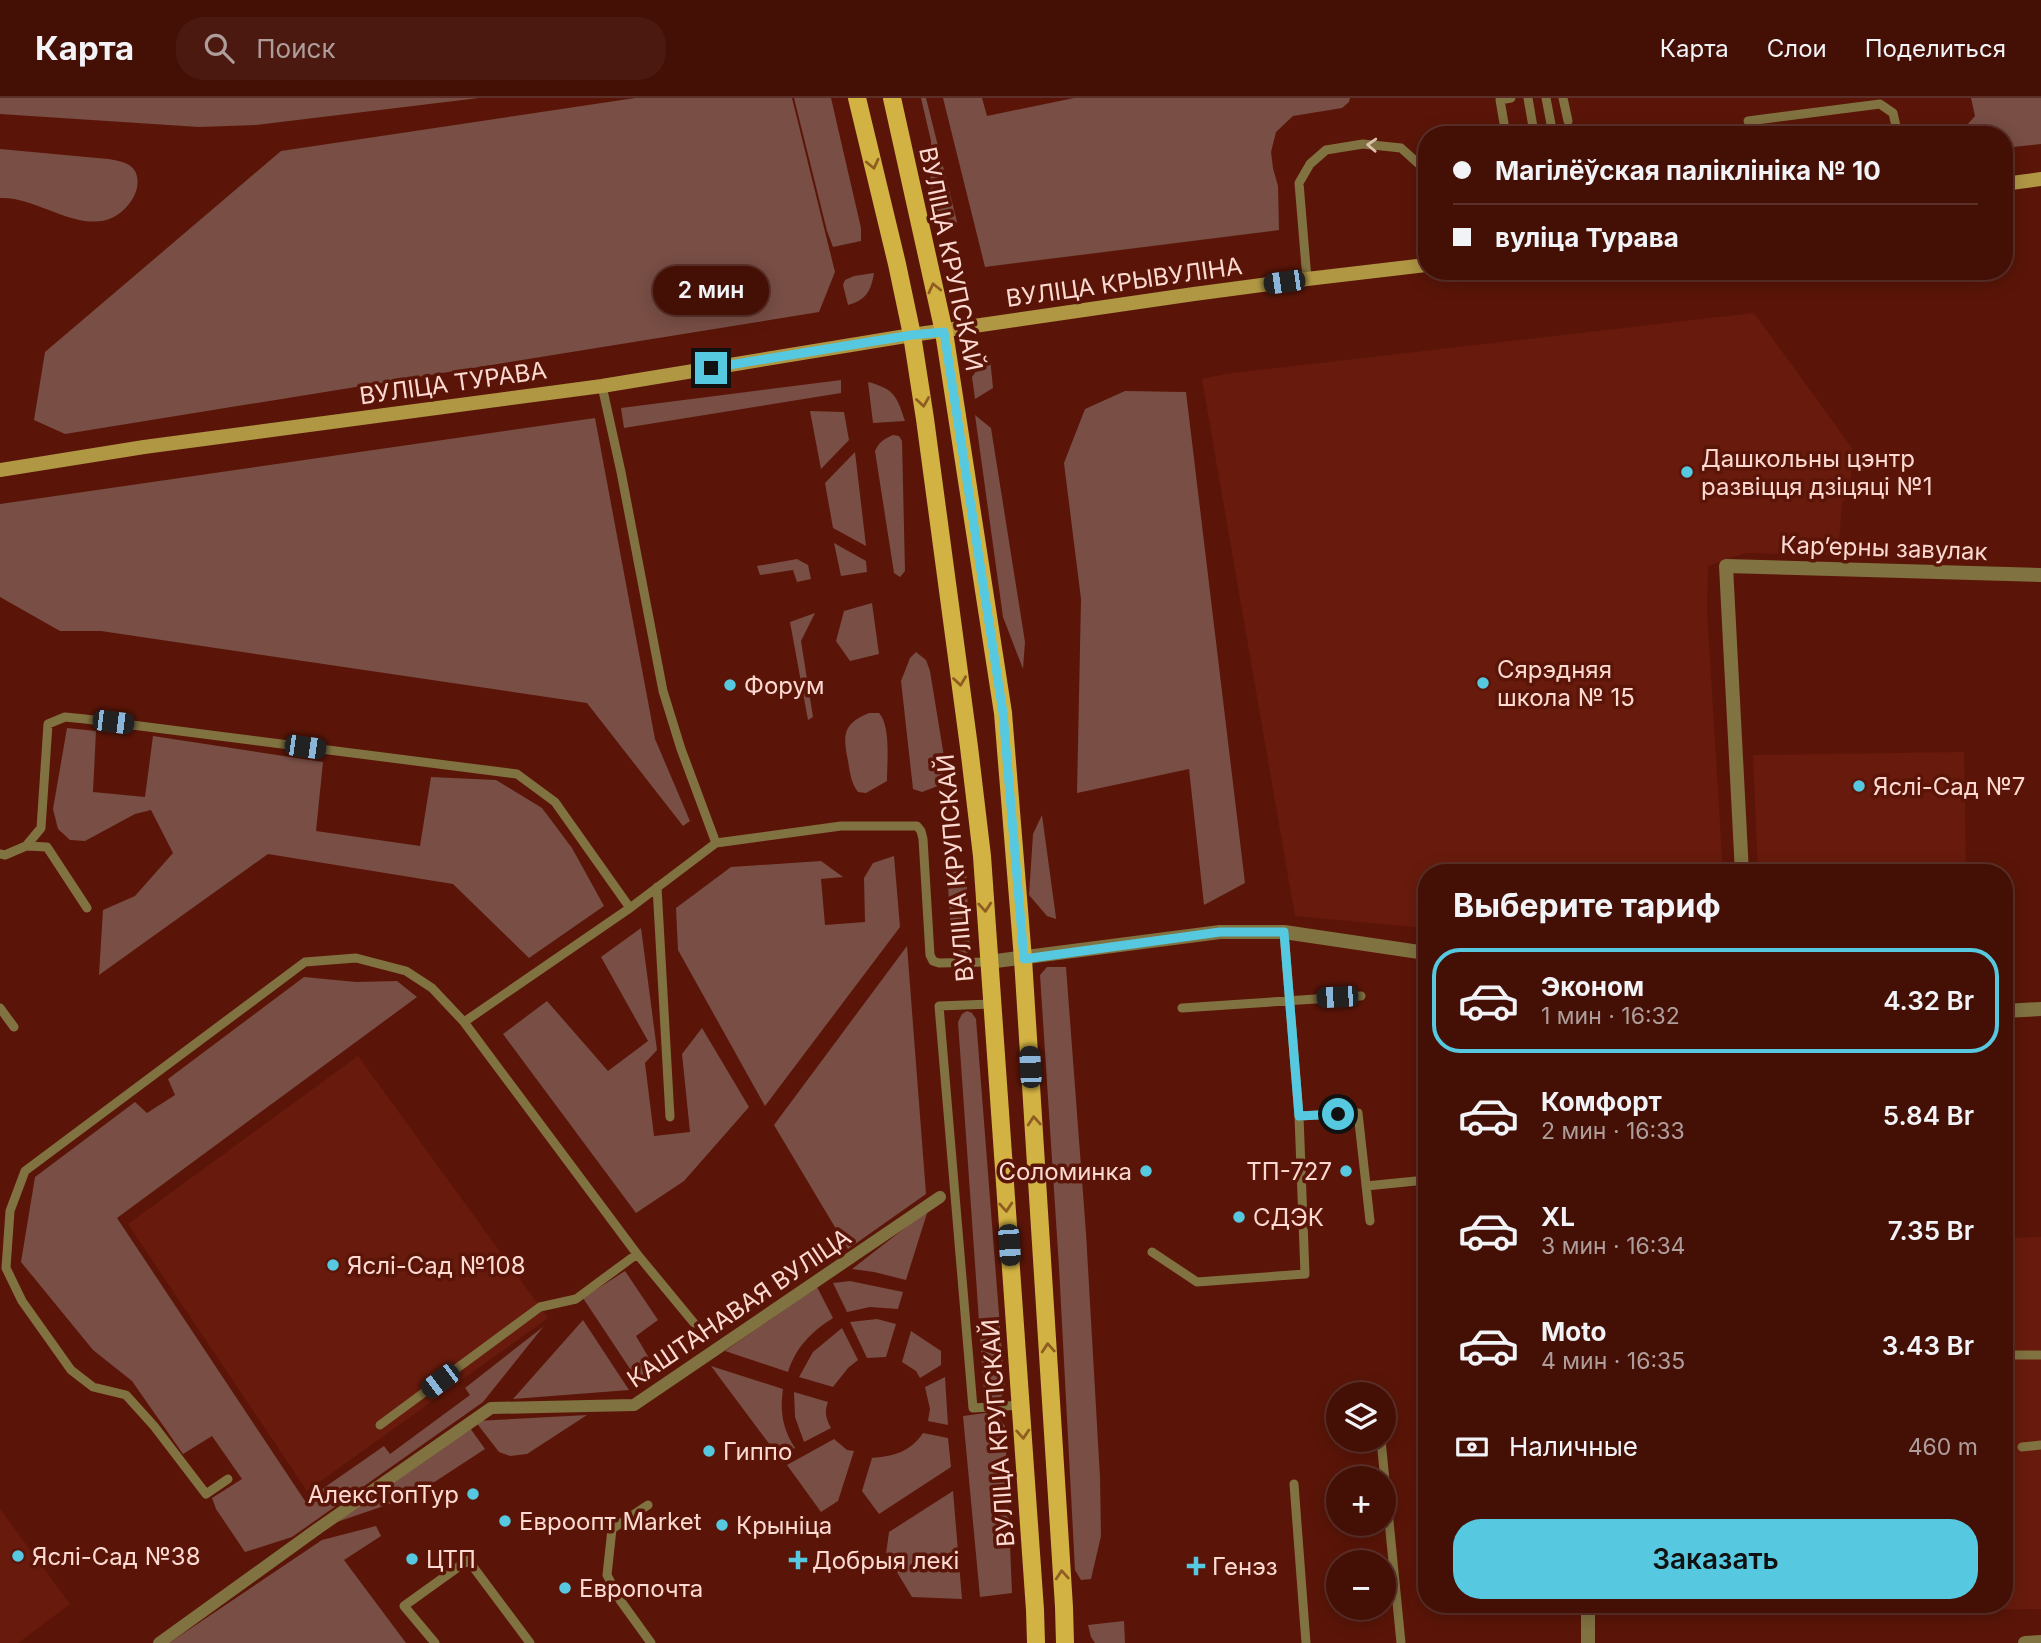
<!DOCTYPE html>
<html lang="ru">
<head>
<meta charset="utf-8">
<style>
  :root { --surface:#441006; --page:#4b1910; --text:#f1f3f6; --muted:#af9d9b; --line:#5c3028; --accent:#56c9e0 }
  body { margin:0; font-family:Inter,sans-serif; background:var(--page); color:var(--text); height:100vh; display:flex; flex-direction:column; font-size:26px; white-space:nowrap }
  * { box-sizing:border-box; margin:0 }
  p { font-size:23px; color:var(--muted) }
  .icon { flex:none; width:38px; height:38px; fill:none; stroke:currentColor; stroke-width:2; stroke-linecap:round; stroke-linejoin:round }
  .map { position:relative; flex:1; overflow:hidden }
  .sheet { position:absolute; left:1418px; top:766px; width:595px; height:749px; display:flex; flex-direction:column; background:var(--surface); border-radius:28px; box-shadow:0 4px 18px #0003,0 0 0 2px var(--line) }
  .sheet>* { flex:none }
  .top-card { position:absolute; left:1418px; top:28px; width:595px; height:154px; border-radius:28px; box-shadow:0 4px 18px #0003,0 0 0 2px var(--line); display:grid; align-content:center; height:154px; padding:0 35px; background:var(--surface) }
  .tools { position:absolute; left:1326px; top:1284px; display:grid; gap:14px }
  .tools a { display:grid; place-items:center; width:70px; height:70px; border-radius:50%; background:var(--surface); box-shadow:0 4px 18px #0003,0 0 0 2px var(--line); font-size:35px }
  .end { position:absolute; width:32px; height:32px; margin:-16px; border:9px solid #56c9e0; background:#111; box-shadow:0 0 0 4px #111 }
  .from { border-radius:50% }
  .bubble { position:absolute; height:49px; border-radius:24px; background:var(--surface); box-shadow:0 4px 18px #0003,0 0 0 2px var(--line); font-size:23px; font-weight:600; line-height:49px; text-align:center }
  .car { position:absolute; width:21px; height:42px; margin:-21px -10px; border-radius:9px; box-shadow:0 0 5px 2px #0007; background:linear-gradient(#222 24%,#8ab4d8 0 40%,#222 0 76%,#8ab4d8 0 86%,#222 0) }
  .top-card b { display:flex; align-items:center; gap:24px; height:66px; font-size:26px }
  .top-card b+b { border-top:2px solid var(--line) }
  .top-card i { width:18px; height:18px; background:var(--text) }
  ul { padding:0; list-style:none }
  li { display:flex; align-items:center; gap:21px; height:105px; margin:0 14px 10px; padding:0 21px; border:4px solid transparent; border-radius:28px }
  li div { flex:1 }
  li b { display:block; font-size:26px }
  li em { font-style:normal; font-weight:600 }
  li.active { border-color:var(--accent) }
  li>.icon { width:63px; height:63px; stroke-width:1.5 }
  h2 { padding:0 35px; font-size:32px; line-height:84px }
  .pay { display:flex; align-items:center; gap:18px; height:77px; padding:0 35px; font-size:26px }
  .pay p { margin-inline-start:auto }
  .button { display:flex; gap:14px; margin-top:auto; padding:14px 35px }
  .button a { flex:1; height:80px; border-radius:28px; background:var(--accent); color:#111; font-size:28px; font-weight:600; line-height:80px; text-align:center }
  header { display:flex; align-items:center; gap:42px; box-sizing:border-box; height:98px; padding:0 35px; background:var(--surface); border-bottom:2px solid var(--line) }
  header strong { font-size:33px }
  nav { display:flex; gap:38px; margin-inline-start:auto; font-size:24px }
  .search { width:490px; height:63px; background:var(--page); display:flex; align-items:center; gap:18px; box-sizing:border-box; padding:0 24px; border-radius:28px; color:var(--muted); font-size:26px }
  .map>svg:first-child { display:block }
</style>
</head>
<body>
<header>
<strong>Карта</strong>
<div class="search"><svg class="icon" aria-label="search" viewBox="0 0 24 24"><circle cx="10" cy="10" r="6"/><path d="M15 15l6 6"/></svg>Поиск</div>
<nav><a>Карта</a><a>Слои</a><a>Поделиться</a></nav>
</header>
<div class="map">
<svg width="2041" height="1545" viewBox="0 0 2041 1545">
  <rect width="100%" height="100%" fill="#5a1508"/>
  <!-- built -->
  <path fill="#681b0c" d="M 1754,215 L 1852,350 L 1850,398 L 1842,404 L 1838,457 L 1745,455 L 1708,468 L 1707,514 L 1723,775 L 1426,775 L 1426,830 L 1295,818 L 1202,281 L 1225,276 Z
    M 1964,654 L 1966,775 L 1758,775 L 1753,657 Z
    M 358,958 L 548,1220 L 307,1393 L 128,1126 Z
    M 2041,1139 L 2041,1511 L 1946,1512 L 1946,1507 L 2004,1507 L 2004,1140 Z
    M 0,1411 L 70,1506 L 18,1545 L 0,1545 Z
    M 1789,1507 L 1860,1507 L 1860,1514 L 1789,1517 Z"/>
  <!-- green -->
  <path fill="#784e45" d="M 0,0 L 479,0 L 256,27 L 199,29 L 0,16 Z
    M 635,0 L 792,0 L 835,174 L 819,214 L 65,336 L 34,322 L 45,254 L 281,53 Z
    M 794,0 L 831,0 L 861,130 L 861,143 L 833,149 L 827,133 Z
    M 921,0 L 926,0 L 957,124 L 945,134 L 939,133 L 930,110 L 931,43 Z
    M 943,0 L 982,0 L 987,18 L 1074,0 L 1350,0 L 1349,4 L 1342,10 L 1293,18 L 1276,34 L 1271,54 L 1273,70 L 1278,88 L 1279,132 L 985,169 Z
    M 1971,0 L 2041,0 L 2041,46 L 2004,50 L 2004,37 L 1945,37 L 1966,28 L 1975,18 Z
    M 0,51 L 108,61 C 119,63 131,64 136,75 C 140,86 136,97 129,106 C 94,150 41,97 0,100 Z
    M 874,175 C 871,193 866,202 848,207 L 843,187 L 845,182 L 854,178 Z
    M 990,260 L 993,290 L 975,301 L 972,279 L 982,265 Z
    M 841,282 L 841,295 L 624,330 L 621,310 Z
    M 868,284 C 895,291 897,299 905,323 L 873,325 Z
    M 1125,293 L 1186,294 L 1245,785 L 1204,807 L 1189,671 L 1077,695 L 1081,501 L 1064,365 L 1085,311 Z
    M 810,313 L 844,314 L 849,342 L 821,371 Z
    M 975,317 L 991,330 L 1025,544 L 1023,571 L 1003,519 Z
    M 595,320 L 655,641 L 690,723 L 683,728 L 587,605 L 101,533 L 60,533 L 0,499 L 0,406 Z
    M 893,337 L 899,338 L 902,343 L 905,473 L 900,479 L 894,475 L 875,353 C 879,344 884,341 893,337 Z
    M 855,354 L 866,448 L 833,430 L 825,385 Z
    M 834,445 L 866,463 L 867,474 L 841,478 Z
    M 797,461 L 808,467 L 811,481 L 797,484 L 793,472 L 760,477 L 757,468 Z
    M 872,505 L 879,556 L 850,563 L 836,543 L 844,513 Z
    M 815,515 L 801,543 L 813,619 L 808,622 L 790,524 Z
    M 916,554 L 926,562 L 930,573 L 946,671 L 943,686 L 922,694 L 913,691 L 901,583 L 910,560 Z
    M 869,615 L 879,615 C 891,628 887,665 887,683 L 866,695 L 858,694 C 851,685 850,675 848,663 C 843,638 842,626 869,615 Z
    M 67,630 L 96,633 L 93,694 L 145,699 L 153,638 L 323,664 L 316,733 L 420,748 L 431,679 L 496,682 L 542,710 L 572,750 L 604,808 L 529,860 L 453,786 L 268,756 L 99,877 L 103,812 L 135,798 L 173,755 L 151,712 L 135,716 L 85,743 L 70,742 L 58,731 L 53,711 Z
    M 1042,717 L 1056,820 L 1056,821 L 1047,818 L 1029,797 L 1033,736 Z
    M 894,758 L 900,829 L 765,1008 L 678,852 L 676,810 L 731,769 L 821,763 L 843,779 L 821,781 L 825,827 L 865,824 L 864,780 L 873,765 Z
    M 954,768 L 962,769 L 966,771 L 970,854 L 965,857 L 958,858 L 952,851 L 947,772 Z
    M 641,830 L 657,952 L 645,965 L 654,1038 L 690,1034 L 682,956 L 702,930 L 749,1009 L 684,1083 L 636,1115 L 503,936 L 547,903 L 608,973 L 648,943 L 601,859 Z
    M 907,848 L 926,1096 L 848,1151 L 774,1027 Z
    M 1047,869 L 1066,869 L 1086,1135 L 1100,1379 L 1101,1438 L 1091,1481 L 1081,1482 L 1075,1472 L 1059,1169 L 1040,877 Z
    M 304,879 L 356,884 L 397,883 L 417,899 L 117,1120 L 305,1403 L 384,1348 L 390,1356 L 470,1297 L 465,1290 L 543,1229 L 483,1304 L 292,1439 L 245,1454 L 216,1411 L 212,1400 L 242,1381 L 212,1338 L 183,1356 L 132,1283 L 93,1252 L 21,1164 L 35,1079 L 135,1004 L 147,1015 L 175,997 L 168,981 Z
    M 967,913 L 972,915 L 976,921 L 1005,1293 L 1001,1299 L 995,1303 L 988,1301 L 984,1294 L 958,924 L 962,916 Z
    M 928,1112 L 906,1182 L 874,1174 L 852,1171 Z
    M 625,1173 L 658,1222 L 636,1238 L 656,1272 L 638,1283 L 583,1200 Z
    M 850,1183 L 903,1194 L 898,1211 L 870,1209 L 847,1214 L 833,1185 Z
    M 817,1189 L 833,1220 C 811,1234 796,1249 788,1274 L 725,1253 Z
    M 877,1221 L 896,1226 L 886,1259 L 867,1260 L 850,1224 Z
    M 583,1222 L 629,1292 L 513,1301 Z
    M 842,1230 L 858,1262 L 848,1270 L 833,1289 L 799,1279 L 813,1254 Z
    M 911,1233 L 941,1253 L 941,1267 L 920,1280 L 916,1273 L 902,1264 Z
    M 711,1268 L 783,1291 C 780,1313 782,1330 795,1350 L 779,1359 Z
    M 945,1279 L 948,1327 L 928,1323 L 930,1311 L 925,1289 Z
    M 794,1294 L 828,1304 C 824,1314 826,1321 831,1330 L 804,1344 L 795,1319 Z
    M 985,1315 L 997,1318 L 1005,1328 L 1012,1495 L 980,1499 L 963,1318 Z
    M 587,1317 L 527,1356 L 510,1358 L 499,1354 L 475,1323 Z
    M 470,1330 L 485,1351 L 413,1398 L 337,1424 Z
    M 923,1335 L 948,1340 L 951,1369 L 879,1416 L 862,1393 L 872,1360 C 894,1358 910,1354 923,1335 Z
    M 834,1341 L 847,1352 L 854,1353 L 838,1403 L 821,1414 L 787,1367 Z
    M 953,1393 L 962,1501 L 912,1499 L 886,1456 L 889,1434 Z
    M 376,1428 L 381,1438 L 344,1462 L 406,1545 L 169,1545 L 322,1442 Z
    M 1124,1523 L 1125,1545 L 1095,1545 L 1091,1539 L 1088,1527 Z"/>
  <g fill="none" stroke-linecap="round" stroke-linejoin="round">
    <!-- service -->
    <path stroke="#817241" stroke-width="9" d="M 1528,0 L 1533,29
      M 1546,0 L 1551,26
      M 1563,0 L 1568,23
      M 1748,23 L 1880,6 L 1893,15 L 1898,37
      M 1506,37 L 1500,2 L 1511,0
      M 1307,181 L 1299,85 L 1310,66 L 1326,52 L 1363,46 L 1401,50 L 1421,68 L 1426,79
      M 602,288 L 621,374 L 663,593 L 681,651 L 716,745
      M 26,748 L 47,749 L 87,810
      M 0,756 L 5,757 L 26,748 L 41,730 L 48,626 L 65,619 L 85,621 L 517,676 L 555,704 L 630,810
      M 657,789 L 670,1019
      M 991,906 L 939,908 L 973,1310 L 1021,1307
      M 0,910 L 14,929
      M 1182,910 L 1361,898
      M 464,924 L 630,810 L 716,745 L 841,728 L 917,728 L 921,733 L 923,741 L 930,857 L 933,863 L 939,865 L 988,864
      M 1299,1018 L 1358,1015 L 1370,1123
      M 1366,1088 L 1426,1082
      M 1152,1154 L 1197,1184 L 1305,1176 L 1299,1018 L 1284,834
      M 2004,1257 L 2041,1257
      M 380,1327 L 540,1209 L 576,1201 L 637,1156
      M 1381,1342 L 1401,1545
      M 2022,1349 L 2041,1347
      M 228,1381 L 206,1396 L 154,1328 L 126,1297 L 93,1289 L 71,1272 L 22,1203 L 6,1170 L 10,1113 L 25,1073 L 305,864 L 356,860 L 406,873 L 432,890 L 464,924 L 637,1156 L 694,1225
      M 1294,1386 L 1306,1545
      M 648,1407 L 612,1431 L 607,1477 L 620,1502 L 651,1545
      M 435,1545 L 404,1508 L 468,1462 L 530,1545"/>
    <!-- pedestrian -->
    <path stroke="#817241" stroke-width="12" d="M 159,1545 L 320,1429 L 491,1310 L 634,1307 L 940,1099"/>
    <!-- minor -->
    <path stroke="#817241" stroke-width="14" d="M 1742,775 L 1726,468 L 2041,477
      M 988,864 L 1220,834 L 1284,834 L 1426,855
      M 2004,913 L 2041,911
      M 1588,1507 L 1588,1545
      M 2025,1545 L 2041,1544"/>
    <!-- secondary -->
    <path stroke="#af9744" stroke-width="14" d="M 2004,86 L 2041,81
      M 0,372 L 144,349 L 602,288 L 912,237 L 1194,196 L 1307,181 L 1426,167"/>
    <!-- primary -->
    <path stroke="#d2b242" stroke-width="18" d="M 857,0 L 897,166 L 912,237 L 925,321 L 969,649 L 982,758 L 1035,1512 L 1036,1545
      M 892,0 L 944,234 L 1003,615 L 1023,861 L 1064,1509 L 1065,1545"/>
  </g>
  <!-- one-way arrows -->
  <defs><path id="oneway-chevron" d="M-2-3.5L2.5 0L-2 3.5" fill="none" stroke-width="1.6" stroke-linecap="round" stroke-linejoin="round" transform="scale(1.75)"/></defs>
  <use stroke="#ddbfad" href="#oneway-chevron" transform="translate(1372 47) rotate(-177)"/>
  <g stroke="#905c22">
    <use href="#oneway-chevron" transform="translate(873 66) rotate(77)"/>
    <use href="#oneway-chevron" transform="translate(934 190) rotate(-103)"/>
    <use href="#oneway-chevron" transform="translate(923 304) rotate(81)"/>
    <use href="#oneway-chevron" transform="translate(960 583) rotate(82)"/>
    <use href="#oneway-chevron" transform="translate(985 809) rotate(86)"/>
    <use href="#oneway-chevron" transform="translate(1034 1023) rotate(-94)"/>
    <use href="#oneway-chevron" transform="translate(1006 1109) rotate(86)"/>
    <use href="#oneway-chevron" transform="translate(1048 1250) rotate(-94)"/>
    <use href="#oneway-chevron" transform="translate(1023 1336) rotate(86)"/>
    <use href="#oneway-chevron" transform="translate(1062 1477) rotate(-94)"/>
  </g>
  <g fill="none" stroke-linecap="round" stroke-linejoin="round">
    <!-- route -->
    <path stroke="#56c9e0" stroke-width="9" d="M 711,270 L 912,237 L 944,234 L 1003,615 L 1024,861 L 1220,834 L 1284,834 L 1299,1018 L 1338,1016"/>
  </g>
  <!-- markers -->
  <g fill="#56c9e0" stroke="#5a1508" stroke-width="2.5">
    <circle cx="1687" cy="374" r="7"/>
    <circle cx="1483" cy="585" r="7"/>
    <circle cx="730" cy="587" r="7"/>
    <circle cx="1859" cy="688" r="7"/>
    <circle cx="1146" cy="1073" r="7"/>
    <circle cx="1346" cy="1073" r="7"/>
    <circle cx="1239" cy="1119" r="7"/>
    <circle cx="333" cy="1167" r="7"/>
    <circle cx="709" cy="1353" r="7"/>
    <circle cx="473" cy="1396" r="7"/>
    <circle cx="505" cy="1423" r="7"/>
    <circle cx="722" cy="1427" r="7"/>
    <circle cx="18" cy="1458" r="7"/>
    <circle cx="412" cy="1461" r="7"/>
    <path d="M794.5 1451.5h7v7h7v7h-7v7h-7v-7h-7v-7h7z"/>
    <path d="M1192.5 1457.5h7v7h7v7h-7v7h-7v-7h-7v-7h7z"/>
    <circle cx="565" cy="1490" r="7"/>
  </g>
  <g text-anchor="middle" dominant-baseline="central" stroke-width="7" stroke-linejoin="round" paint-order="stroke">
    <!-- street labels -->
    <g font-size="24" fill="#fcd9d1" stroke="#5a1508">
      <text transform="translate(951 161) rotate(78)">ВУЛІЦА КРУПСКАЙ</text>
      <text transform="translate(1124 184) rotate(-8)">ВУЛІЦА КРЫВУЛІНА</text>
      <text transform="translate(453 285) rotate(-8)">ВУЛІЦА ТУРАВА</text>
      <text transform="translate(1884 450) rotate(2)">Карʼерны завулак</text>
      <text transform="translate(955 770) rotate(-95)">ВУЛІЦА КРУПСКАЙ</text>
      <text transform="translate(739 1210) rotate(-34)">КАШТАНАВАЯ ВУЛІЦА</text>
      <text transform="translate(998 1335) rotate(-94)">ВУЛІЦА КРУПСКАЙ</text>
    </g>
    <!-- poi labels -->
    <g font-size="24" fill="#fcd9d1" stroke="#5a1508" text-anchor="start">
      <text x="1701" y="360">Дашкольны цэнтр<tspan x="1701" dy="28">развіцця дзіцяці №1</tspan></text>
      <text x="1497" y="571">Сярэдняя<tspan x="1497" dy="28">школа № 15</tspan></text>
      <text x="744" y="587">Форум</text>
      <text x="1873" y="688">Яслі-Сад №7</text>
      <text x="1132" y="1073" text-anchor="end">Соломинка</text>
      <text x="1332" y="1073" text-anchor="end">ТП-727</text>
      <text x="1253" y="1119">СДЭК</text>
      <text x="347" y="1167">Яслі-Сад №108</text>
      <text x="723" y="1353">Гиппо</text>
      <text x="459" y="1396" text-anchor="end">АлексТопТур</text>
      <text x="519" y="1423">Евроопт Market</text>
      <text x="736" y="1427">Крыніца</text>
      <text x="32" y="1458">Яслі-Сад №38</text>
      <text x="426" y="1461">ЦТП</text>
      <text x="812" y="1462">Добрыя лекі</text>
      <text x="1212" y="1468">Генэз</text>
      <text x="579" y="1490">Европочта</text>
    </g>
  </g>
</svg>
<div class="tools">
<a><svg class="icon" aria-label="layers" viewBox="0 0 24 24"><path d="M12 4l9 5-9 5-9-5zM3 14l9 5 9-5"/></svg></a>
<a>+</a>
<a>−</a>
</div>
<i class="end from" style="left:1338px;top:1016px"></i>
<i class="end" style="left:711px;top:270px"></i>
<div class="bubble" style="left:653px;top:168px;width:116px">2 мин</div>
<i class="car" style="left:1284px;top:184px;rotate:262deg"></i>
<i class="car" style="left:113px;top:624px;rotate:97deg"></i>
<i class="car" style="left:305px;top:649px;rotate:98deg"></i>
<i class="car" style="left:1337px;top:899px;rotate:267deg"></i>
<i class="car" style="left:1030px;top:969px;rotate:357deg"></i>
<i class="car" style="left:1009px;top:1147px;rotate:176deg"></i>
<i class="car" style="left:440px;top:1283px;rotate:233deg"></i>
<div class="top-card">
<b><i class="from"></i>Магілёўская паліклініка № 10</b>
<b><i></i>вуліца Турава</b>
</div>
<section class="sheet">
<h2>Выберите тариф</h2>
<ul>
<li class="active"><svg class="icon" aria-label="car" viewBox="0 0 24 24"><path d="M5 17H2v-5l4-1 3-4h7l3 4 3 1v5h-3M9 17h6M6 11h13"/><circle cx="7" cy="17" r="2"/><circle cx="17" cy="17" r="2"/></svg><div><b>Эконом</b><p>1 мин · 16:32</p></div><em>4.32 Br</em></li>
<li><svg class="icon" aria-label="car" viewBox="0 0 24 24"><path d="M5 17H2v-5l4-1 3-4h7l3 4 3 1v5h-3M9 17h6M6 11h13"/><circle cx="7" cy="17" r="2"/><circle cx="17" cy="17" r="2"/></svg><div><b>Комфорт</b><p>2 мин · 16:33</p></div><em>5.84 Br</em></li>
<li><svg class="icon" aria-label="car" viewBox="0 0 24 24"><path d="M5 17H2v-5l4-1 3-4h7l3 4 3 1v5h-3M9 17h6M6 11h13"/><circle cx="7" cy="17" r="2"/><circle cx="17" cy="17" r="2"/></svg><div><b>XL</b><p>3 мин · 16:34</p></div><em>7.35 Br</em></li>
<li><svg class="icon" aria-label="car" viewBox="0 0 24 24"><path d="M5 17H2v-5l4-1 3-4h7l3 4 3 1v5h-3M9 17h6M6 11h13"/><circle cx="7" cy="17" r="2"/><circle cx="17" cy="17" r="2"/></svg><div><b>Moto</b><p>4 мин · 16:35</p></div><em>3.43 Br</em></li>
</ul>
<div class="pay"><svg class="icon" aria-label="cash" viewBox="0 0 24 24"><path d="M3 7h18v10H3z"/><circle cx="12" cy="12" r="2"/></svg>Наличные<p>460 m</p></div>
<div class="button"><a>Заказать</a></div>
</section>
</div>
</body>
</html>
